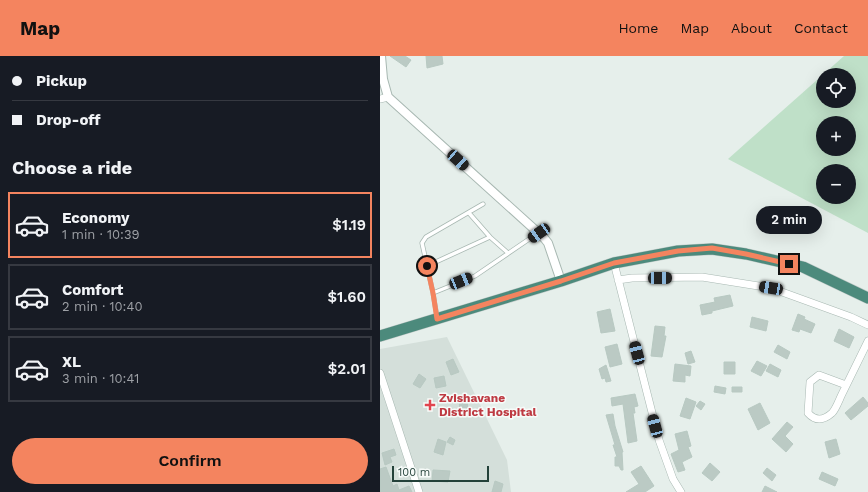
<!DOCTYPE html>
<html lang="en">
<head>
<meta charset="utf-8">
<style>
  :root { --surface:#171b24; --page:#242831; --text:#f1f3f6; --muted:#9ea1a6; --line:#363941; --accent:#f4845f }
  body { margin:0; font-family:"Work Sans",sans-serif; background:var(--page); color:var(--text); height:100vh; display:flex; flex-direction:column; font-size:15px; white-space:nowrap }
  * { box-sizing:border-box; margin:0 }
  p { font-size:13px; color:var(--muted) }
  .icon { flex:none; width:22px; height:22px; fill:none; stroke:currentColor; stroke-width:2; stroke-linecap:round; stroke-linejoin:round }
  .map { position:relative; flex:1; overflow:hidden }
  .sheet { display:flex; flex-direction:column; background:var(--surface); width:380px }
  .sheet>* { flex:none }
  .top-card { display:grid; align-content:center; height:88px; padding:0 12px; background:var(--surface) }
  .controls { position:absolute; left:436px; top:12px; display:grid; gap:8px }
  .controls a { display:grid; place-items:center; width:40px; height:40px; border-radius:50%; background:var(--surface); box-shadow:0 4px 16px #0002; font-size:20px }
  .scale { position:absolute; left:12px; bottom:10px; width:97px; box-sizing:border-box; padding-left:4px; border:2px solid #24423a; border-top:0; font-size:11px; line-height:14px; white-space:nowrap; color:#24423a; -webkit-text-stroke:3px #f7fbf9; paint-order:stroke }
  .end { position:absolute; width:18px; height:18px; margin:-9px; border:5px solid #f4845f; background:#111; box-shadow:0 0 0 2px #111 }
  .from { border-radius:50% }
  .bubble { position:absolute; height:28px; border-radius:14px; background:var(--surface); box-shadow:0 4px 16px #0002; font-size:13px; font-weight:600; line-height:28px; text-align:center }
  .car { position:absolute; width:12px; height:24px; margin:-12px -6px; border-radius:5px; box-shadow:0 0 3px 1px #0007; background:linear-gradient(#222 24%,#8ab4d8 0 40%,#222 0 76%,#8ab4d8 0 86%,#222 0) }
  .top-card b { display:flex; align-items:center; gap:14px; height:38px; font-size:15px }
  .top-card b+b { border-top:1px solid var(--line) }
  .top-card i { width:10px; height:10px; background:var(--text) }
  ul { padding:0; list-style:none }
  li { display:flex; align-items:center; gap:12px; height:66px; margin:0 8px 6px; padding:0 4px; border:2px solid var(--line); border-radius:0px }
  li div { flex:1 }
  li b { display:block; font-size:15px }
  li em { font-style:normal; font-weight:600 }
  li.current { border-color:var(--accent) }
  li>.icon { width:36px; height:36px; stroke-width:1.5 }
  h2 { padding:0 12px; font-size:18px; line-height:48px }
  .cta { display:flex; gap:8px; margin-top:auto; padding:8px 12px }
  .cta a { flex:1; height:46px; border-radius:24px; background:var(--accent); color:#111; font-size:16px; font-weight:600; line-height:46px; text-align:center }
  header { display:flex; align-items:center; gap:24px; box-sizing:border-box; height:56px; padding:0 20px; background:var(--accent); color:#111 }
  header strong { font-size:19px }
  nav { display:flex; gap:22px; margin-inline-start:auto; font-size:14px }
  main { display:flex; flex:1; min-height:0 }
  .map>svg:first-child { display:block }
</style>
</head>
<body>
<header>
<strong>Map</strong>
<nav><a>Home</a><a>Map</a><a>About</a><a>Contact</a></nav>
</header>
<main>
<section class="sheet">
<div class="top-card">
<b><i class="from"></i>Pickup</b>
<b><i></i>Drop-off</b>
</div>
<h2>Choose a ride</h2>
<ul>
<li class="current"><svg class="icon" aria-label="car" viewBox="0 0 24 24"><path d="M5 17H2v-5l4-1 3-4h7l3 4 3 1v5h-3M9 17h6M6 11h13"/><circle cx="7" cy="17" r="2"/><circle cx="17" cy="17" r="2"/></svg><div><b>Economy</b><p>1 min · 10:39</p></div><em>$1.19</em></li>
<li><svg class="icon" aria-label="car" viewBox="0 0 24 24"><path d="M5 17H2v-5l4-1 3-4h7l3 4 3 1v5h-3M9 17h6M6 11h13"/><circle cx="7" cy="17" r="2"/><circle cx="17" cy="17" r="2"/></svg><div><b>Comfort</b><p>2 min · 10:40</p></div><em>$1.60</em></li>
<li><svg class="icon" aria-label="car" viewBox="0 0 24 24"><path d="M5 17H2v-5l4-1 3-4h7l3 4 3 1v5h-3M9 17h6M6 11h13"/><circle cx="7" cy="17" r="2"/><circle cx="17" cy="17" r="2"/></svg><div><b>XL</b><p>3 min · 10:41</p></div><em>$2.01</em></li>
</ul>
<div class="cta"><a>Confirm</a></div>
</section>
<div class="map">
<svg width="488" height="436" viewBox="0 0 488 436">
  <rect width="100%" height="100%" fill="#e6efeb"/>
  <!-- built -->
  <path fill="#d4dfda" d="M 67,281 L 127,404 L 131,436 L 0,436 L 0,293 Z"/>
  <!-- green -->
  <path fill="#bfe0c8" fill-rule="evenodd" d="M 464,0 L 488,0 L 488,177 L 348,103 ZM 443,19 L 469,19 L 469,45 L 443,45 ZM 443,67 L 469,67 L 469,93 L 443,93 ZM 443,115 L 469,115 L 469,141 L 443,141 Z"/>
  <!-- building -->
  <path fill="#bbcac4" stroke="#b8c9c2" d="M 10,0 L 25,0 L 31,4 L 26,11 Z
    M 46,0 L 62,0 L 63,8 L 47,12 Z
    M 350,239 L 353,250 L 332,255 L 332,257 L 322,259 L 320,249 L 335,246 L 334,242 Z
    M 230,253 L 235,275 L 221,277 L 217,256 Z
    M 418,258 L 425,261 L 424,263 L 435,268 L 431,277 L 420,273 L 419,276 L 412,274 Z
    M 372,261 L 388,265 L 386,275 L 370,271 Z
    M 275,270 L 285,271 L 284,280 L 286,280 L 282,301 L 271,300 Z
    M 459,273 L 474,281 L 469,292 L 454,285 Z
    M 237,288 L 242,308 L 230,311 L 225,291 Z
    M 398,289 L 410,296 L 407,303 L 394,296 Z
    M 311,295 L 315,306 L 308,308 L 305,297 Z
    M 73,303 L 79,316 L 71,319 L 66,306 Z
    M 377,305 L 387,310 L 381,320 L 371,315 Z
    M 344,306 L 355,306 L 355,318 L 344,318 Z
    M 295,308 L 311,310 L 310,320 L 305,319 L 305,326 L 293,325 Z
    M 390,308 L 401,314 L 398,321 L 386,315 Z
    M 226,309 L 231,325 L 226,326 L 225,322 L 222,323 L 219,313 Z
    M 39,318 L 46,323 L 40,332 L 33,328 Z
    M 64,320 L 66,330 L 56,332 L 54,322 Z
    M 335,330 L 346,332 L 345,338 L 334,336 Z
    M 352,331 L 362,331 L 362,336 L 352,336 Z
    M 255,338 L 258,350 L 254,351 L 255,357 L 253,357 L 257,385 L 248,387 L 243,348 L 232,350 L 231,342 Z
    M 483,341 L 488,347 L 488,350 L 471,364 L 465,357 Z
    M 87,342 L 88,356 L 80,357 L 79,343 Z
    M 306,342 L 316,346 L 310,363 L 300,360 Z
    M 320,345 L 325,348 L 321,354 L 316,350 Z
    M 380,347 L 390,367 L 378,374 L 368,353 Z
    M 233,358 L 235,370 L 243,396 L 242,396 L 243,414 L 241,414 L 239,410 L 235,410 L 235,401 L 237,401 L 233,389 L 235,389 L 226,359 Z
    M 407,366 L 413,371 L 405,380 L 413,388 L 406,396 L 392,383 Z
    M 307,375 L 311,390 L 308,391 L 312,401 L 302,406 L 305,414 L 298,416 L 291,398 L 299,394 L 295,378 Z
    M 70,381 L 75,384 L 73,389 L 67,386 Z
    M 58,383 L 66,386 L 63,399 L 54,396 Z
    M 456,383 L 460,398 L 449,402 L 445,386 Z
    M 14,393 L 16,399 L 10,401 L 12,406 L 5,409 L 2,397 Z
    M 330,407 L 340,416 L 332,425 L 322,417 Z
    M 261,410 L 274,430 L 265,436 L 246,436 L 259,428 L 251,416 Z
    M 6,411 L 13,430 L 17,428 L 19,434 L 29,430 L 32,436 L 0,436 L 0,413 Z
    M 387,412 L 396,419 L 392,425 L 383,417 Z
    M 53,414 L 70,415 L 68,426 L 52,425 Z
    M 442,416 L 458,423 L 455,430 L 439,423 Z
    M 115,425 L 123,428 L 121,436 L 112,436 Z
    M 385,430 L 397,436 L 382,436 Z"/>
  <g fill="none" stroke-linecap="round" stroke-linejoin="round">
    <defs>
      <path id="service" d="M 89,157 L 110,181 L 128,197
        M 47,210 L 110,181
        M 53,237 L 95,220 L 158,177
        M 57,261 L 53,237 L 42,187 L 46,181 L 103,148"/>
      <path id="minor" d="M 0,43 L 8,41
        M 234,207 L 279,384 L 293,423 L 301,436
        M 238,224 L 252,222 L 322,221 L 391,232 L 471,261 L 488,269
        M 0,317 L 39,436
        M 466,329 L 439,319 L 430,326 L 428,357 C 435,365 443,365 452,357 C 456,353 459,344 462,338 C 471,320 479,303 488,285"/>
      <path id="tertiary" d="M 1,0 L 3,23 L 8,41 L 164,182 L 168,187 L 181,225"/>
      <path id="trunk" d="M 0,280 L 181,225 L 234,207 L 298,195 L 332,193 L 366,198 L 423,211 L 488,242"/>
    </defs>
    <!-- service casing -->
    <use href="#service" stroke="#a8b8b2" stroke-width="5"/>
    <!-- minor casing -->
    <use href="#minor" stroke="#a8b8b2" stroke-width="8"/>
    <!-- tertiary casing -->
    <use href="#tertiary" stroke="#a8b8b2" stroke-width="10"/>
    <!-- trunk casing -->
    <use href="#trunk" stroke="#c2cac8" stroke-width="12"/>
    <!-- service -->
    <use href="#service" stroke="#fff" stroke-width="3.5"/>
    <!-- minor -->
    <use href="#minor" stroke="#fff" stroke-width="7"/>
    <!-- tertiary -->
    <use href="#tertiary" stroke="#fff" stroke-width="8"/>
    <!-- trunk -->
    <use href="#trunk" stroke="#4c8a7c" stroke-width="11"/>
  </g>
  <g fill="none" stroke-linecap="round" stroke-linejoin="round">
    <!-- route -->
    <path stroke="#f4845f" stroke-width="5" d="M 47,210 L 53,237 L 57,263 L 181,225 L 234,207 L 298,195 L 332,192 L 366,198 L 409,208"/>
  </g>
  <!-- markers -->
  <path fill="#e0444e" stroke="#f7fbf9" stroke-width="1.5" d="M48 343h4v4h4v4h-4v4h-4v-4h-4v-4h4z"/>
  <g text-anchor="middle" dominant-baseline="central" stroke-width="3" stroke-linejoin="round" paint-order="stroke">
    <!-- health labels -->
    <g font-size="12" font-weight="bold" fill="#be3a42" stroke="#f7fbf9" text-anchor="start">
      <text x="59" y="342">Zvishavane<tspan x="59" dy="14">District Hospital</tspan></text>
    </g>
  </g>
</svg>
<div class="controls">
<a><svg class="icon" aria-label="locate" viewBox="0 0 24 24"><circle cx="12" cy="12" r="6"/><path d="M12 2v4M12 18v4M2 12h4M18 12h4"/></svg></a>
<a>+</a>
<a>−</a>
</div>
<div class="scale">100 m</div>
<i class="end from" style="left:47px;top:210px"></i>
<i class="end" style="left:409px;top:208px"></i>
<div class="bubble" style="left:376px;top:150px;width:66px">2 min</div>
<i class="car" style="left:78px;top:104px;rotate:132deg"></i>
<i class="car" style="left:159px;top:177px;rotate:236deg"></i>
<i class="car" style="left:280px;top:222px;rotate:89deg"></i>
<i class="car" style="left:81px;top:225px;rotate:68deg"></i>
<i class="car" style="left:391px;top:232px;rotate:279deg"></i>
<i class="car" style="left:257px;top:297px;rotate:345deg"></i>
<i class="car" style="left:275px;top:370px;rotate:345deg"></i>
</div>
</main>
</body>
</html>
